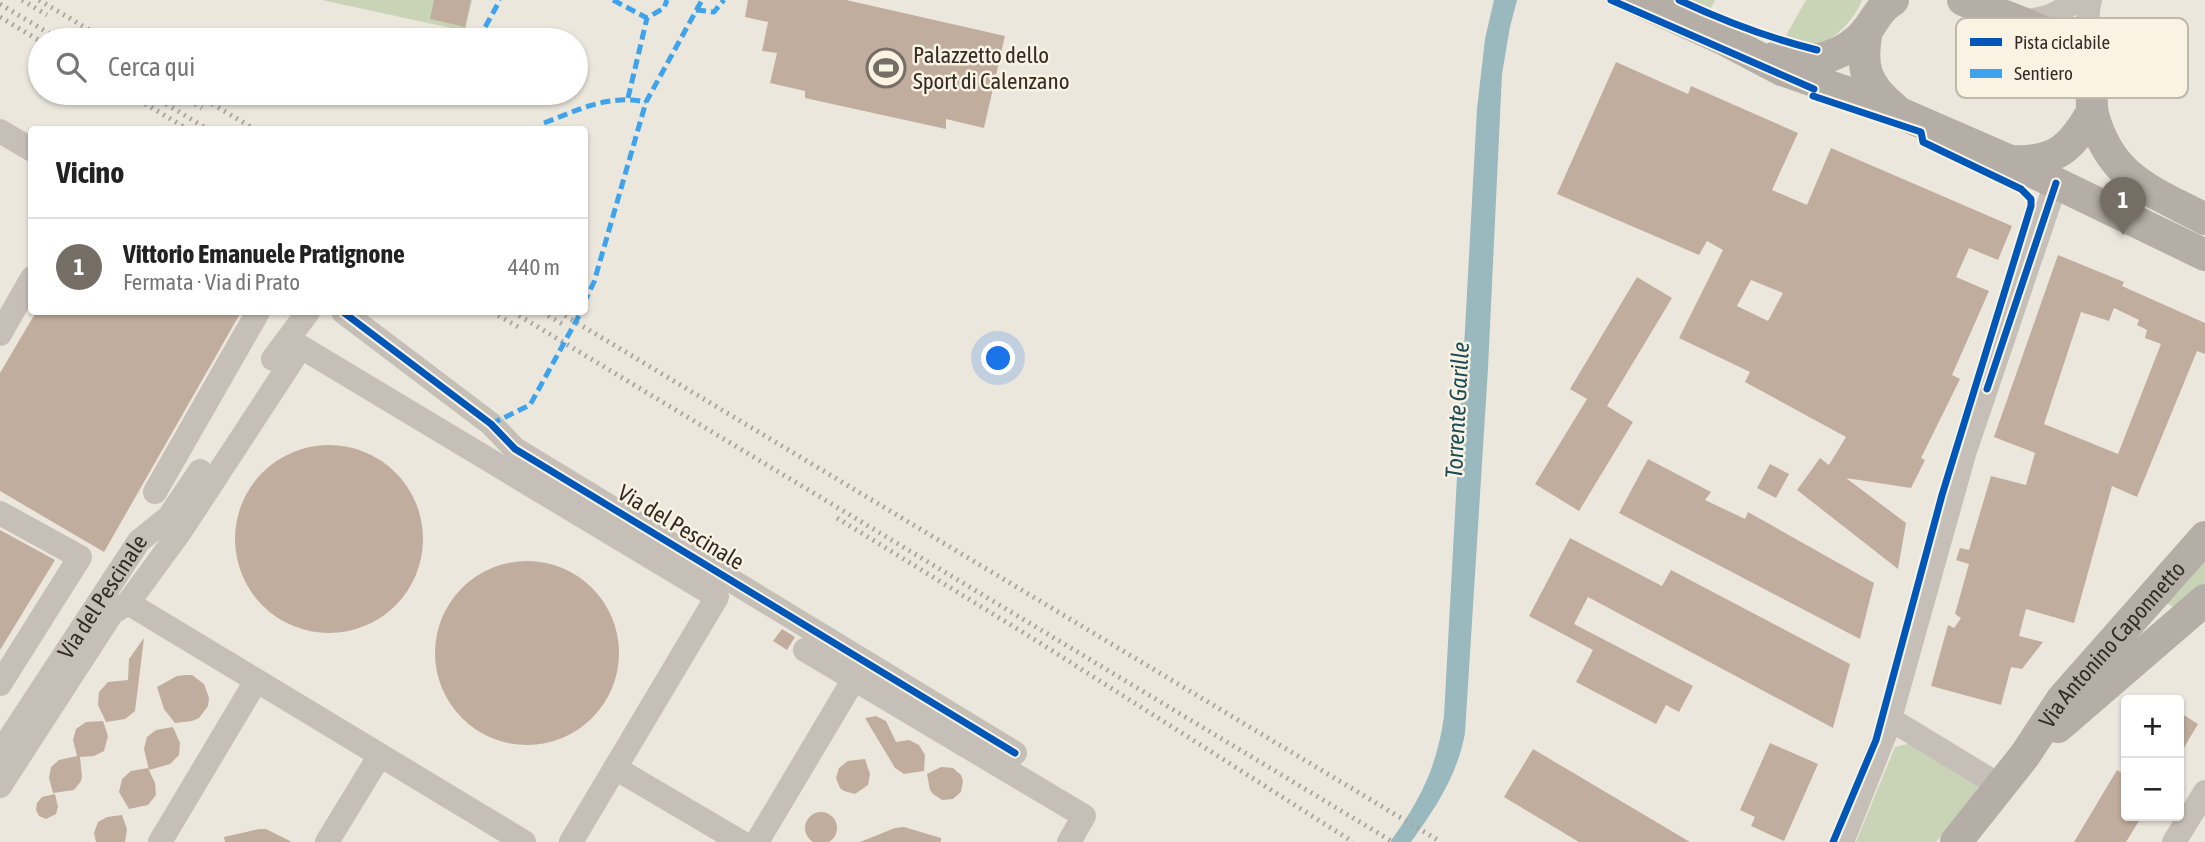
<!DOCTYPE html>
<html lang="it">
<head>
<meta charset="utf-8">
<style>
	:root { --surface:#fff; --page:#f6f6f6; --text:#222; --muted:#767676; --line:#e0e0e0; --accent:#756e65 }
	body { margin:0; font-family:"Asap Condensed",sans-serif; background:var(--page); color:var(--text) }
	.controls { position:absolute; right:21px; bottom:21px; display:grid; overflow:hidden; border-radius:7px; box-shadow:0 2px 5px #0004 }
	.controls button { width:63px; height:63px; display:grid; place-items:center; padding:0; border:0; border-bottom:2px solid var(--line); background:var(--surface); color:var(--text); font:35px sans-serif }
	.you { position:absolute; left:999px; top:359px; width:24px; height:24px; margin:-18px; border:5px solid #fff; border-radius:50%; background:#1a73e8; box-shadow:0 0 0 10px #1a73e833 }
	.badge { display:grid; place-items:center; width:46px; height:46px; border-radius:50%; background:var(--accent); color:#fff; font-size:23px; font-weight:700 }
	.pin { position:absolute; translate:-50% -58px; filter:drop-shadow(0 2px 4px #0008) }
	.pin::after { content:''; position:absolute; top:37px; width:24px; height:21px; background:inherit; clip-path:polygon(0 0,100% 0,50% 100%) }
	.list { margin:0; padding:0; list-style:none }
	h2 { display:flex; justify-content:space-between; align-items:center; height:91px; margin:0; padding:0 28px; font-size:30px }
	h2 small { font-size:23px; font-weight:400; color:var(--muted) }
	.list li { display:grid; grid-template-columns:46px 1fr auto; gap:21px; align-items:center; box-sizing:border-box; height:98px; padding:0 28px; border-top:2px solid var(--line) }
	.list b { display:block; font-size:26px; white-space:nowrap }
	.list p { margin:0; font-size:23px; white-space:nowrap; color:var(--muted) }
	.list em { font-size:23px; font-style:normal; color:var(--muted) }
	.icon { flex:none; width:38px; height:38px; fill:none; stroke:currentColor; stroke-width:2; stroke-linecap:round; stroke-linejoin:round }
	.map { position:relative; flex:none; width:2205px; height:842px; overflow:hidden }
	.search { position:absolute; background:var(--surface); box-shadow:0 2px 5px #0004; left:28px; top:28px; width:560px; height:77px; display:flex; align-items:center; gap:18px; box-sizing:border-box; padding:0 24px; border-radius:38px; color:var(--muted); font-size:26px }
	.panel { position:absolute; background:var(--surface); box-shadow:0 2px 5px #0004; left:28px; top:126px; width:560px; height:189px; border-radius:7px }
	.map>svg:first-child { display:block }
	.green { fill:#c9d3b6 }
	.water { fill:#99b9be }
	.building { fill:#c1ad9e; fill-rule:evenodd }
	.lines { fill:none; stroke-linecap:round; stroke-linejoin:round }
	.minor { stroke:#c5bfb7; stroke-width:24 }
	.major { stroke:#b4aea6; stroke-width:32 }
	.rail { stroke:#aca8a1; stroke-width:5; stroke-dasharray:2 5; stroke-linecap:butt }
	.quiet { stroke:#3ea3eb; stroke-width:5; stroke-dasharray:10 5; stroke-linecap:butt }
	.cycleway-casing { stroke:#faf3e4; stroke-width:11 }
	.cycleway { stroke:#0057b8; stroke-width:7 }
	.labels { text-anchor:middle; dominant-baseline:central; stroke-width:5; stroke-linejoin:round; paint-order:stroke }
	.poi-label { font-size:23px; fill:#352d25; stroke:#faf3e4; text-anchor:start }
	.street-label { font-size:23px; fill:#352d25; stroke:#faf3e4 }
	.water-label { font-size:24px; font-style:italic; fill:#194b58; stroke:#faf3e4 }
	.key { fill:#faf3e4; stroke:#bfb8ab; stroke-width:2 }
	.key-label { font-size:19px; fill:#352d25 }
</style>
</head>
<body>
<div class="map">
<svg width="2205" height="842" viewBox="0 0 2205 842">
	<rect width="100%" height="100%" fill="#ece7dd"/>
	<g class="green">
		<polygon points="322,0 472,0 465,31"/>
		<polygon points="1668,0 1715,0 1706,17"/>
		<path d="M1806 0H1862C1854 21 1838 34 1820 46L1784 39Z"/>
		<polygon points="2205,552 2205,591 2175,608 2167,603"/>
		<polygon points="1911,743 1979,784 1976,793 1936,842 1856,842 1895,747"/>
	</g>
	<path class="water" d="M1494 0H1517L1510 27 1502 74 1488 368 1465 733C1458 774 1435 809 1411 842H1390C1420 801 1437 767 1444 716L1477 109 1485 39Z"/>
	<g class="building">
		<polygon points="434,0 471,0 465,27 430,19"/>
		<polygon points="748,0 846,0 1005,36 984,128 946,119 946,129 805,98 805,91 770,83 777,53 762,51 768,22 745,17"/>
		<path d="M1616 62 1688 94 1691 86 1798 133 1772 190 1807 205 1831 148 2012 226 1998 260 1969 248 1956 277 1989 291 1952 375 1960 379 1921 458 1925 460 1911 488 1846 478 1906 523 1898 569 1797 490 1820 458 1829 465 1846 437 1745 382 1750 372 1679 338 1723 250 1707 241 1699 255 1557 194ZM1751 280 1783 293 1768 321 1737 306Z"/>
		<path d="M2058 255 2124 282 2122 286 2205 323V354L2197 351 2137 497 2112 486 2074 623 2026 609 2019 636 2043 642 2022 669 2011 667 2001 705 1931 686 1948 625 1954 628 1961 618 1955 614 1969 564 1956 560 1960 548 1969 550 1991 476 2026 485 2035 453 1994 437ZM2114 308 2139 320 2137 325 2147 330 2145 338 2161 344 2118 454 2044 424 2081 312 2109 321Z"/>
		<polygon points="1637,277 1672,298 1607,406 1633,422 1579,511 1535,484 1587,399 1570,389"/>
		<polygon points="36,312 241,312 104,552 0,491 0,373"/>
		<circle cx="329" cy="539" r="94"/>
		<polygon points="1648,459 1711,492 1705,500 1745,519 1748,512 1874,583 1860,639 1619,513"/>
		<polygon points="1770,464 1789,474 1776,498 1757,488"/>
		<polygon points="0,530 55,560 0,650"/>
		<polygon points="1570,538 1662,586 1671,570 1850,664 1833,728 1588,597 1574,624 1693,686 1679,712 1666,705 1656,724 1576,682 1593,650 1529,616"/>
		<circle cx="527" cy="653" r="92"/>
		<polygon points="782,629 795,637 787,650 773,641"/>
		<polygon points="144,638 135,711 125,719 106,722 98,705 99,692 108,682 128,680 129,659"/>
		<polygon points="185,675 192,675 204,684 209,698 208,706 199,718 192,721 175,723 164,709 157,687 177,676"/>
		<polygon points="2179,712 2198,724 2179,756"/>
		<polygon points="876,716 886,721 896,742 909,740 919,745 925,755 924,771 904,774 895,768 865,718"/>
		<polygon points="103,721 108,736 104,751 94,756 80,757 82,776 81,781 74,790 53,793 49,778 51,767 59,760 77,756 73,740 76,729 86,722"/>
		<polygon points="173,727 180,743 179,755 170,764 149,770 144,749 147,737 156,730"/>
		<polygon points="1770,743 1818,764 1784,841 1751,826 1755,817 1740,810"/>
		<polygon points="1533,749 1690,842 1579,842 1504,797"/>
		<polygon points="865,759 870,774 868,785 855,794 844,791 840,788 836,778 839,768 848,761"/>
		<polygon points="941,767 953,768 961,775 963,781 961,792 953,799 942,800 933,794 930,790 927,774"/>
		<polygon points="148,768 155,783 156,795 148,805 129,809 119,792 122,779 131,771"/>
		<polygon points="2117,770 2126,776 2126,816 2142,816 2126,842 2074,842"/>
		<polygon points="55,794 58,807 56,814 46,819 39,816 36,810 37,803 42,797"/>
		<circle cx="821" cy="828" r="16"/>
		<polygon points="122,815 127,829 125,842 96,842 94,833 98,822 107,817"/>
		<polygon points="904,827 941,838 941,842 860,842 895,828"/>
		<polygon points="259,829 266,829 292,842 225,842 224,837"/>
	</g>
	<g class="lines">
		<g class="minor">
			<path d="M2020 22C2043 19 2057 17 2074 0"/>
			<polyline points="2087,64 2088,10 2090,0"/>
			<polyline points="0,131 32,150"/>
			<polyline points="343,312 491,424 515,449 1015,753"/>
			<polyline points="0,334 32,278"/>
			<polyline points="273,359 308,312"/>
			<polyline points="155,492 258,312"/>
			<polyline points="0,513 80,557 0,684"/>
			<polyline points="805,650 1084,816 1069,842"/>
			<polyline points="1890,719 2002,787"/>
			<path id="s1" d="M0 753 139 541 169 517 200 471"/>
			<polyline points="615,768 741,842"/>
			<polyline points="0,786 112,613 128,603"/>
			<polyline points="160,842 256,681"/>
			<polyline points="327,842 380,755"/>
			<polyline points="524,842 128,603 180,532 301,347 717,597 571,842"/>
			<polyline points="757,842 854,679"/>
			<polyline points="1842,842 1887,729 1964,454 2056,183"/>
			<polyline points="2174,842 2205,792"/>
		</g>
		<g class="major">
			<polyline points="1637,0 1725,40 1782,70 1872,101 2010,161 2205,255"/>
			<path d="M1963 0C1996 14 2064 33 2085 62 2097 78 2089 97 2093 114 2110 179 2152 191 2205 219"/>
			<path d="M1867 30C1860 66 1865 85 1894 108"/>
			<path d="M1776 57C1808 68 1847 56 1868 29 1876 18 1880 8 1893 0"/>
			<path d="M2010 161C2055 163 2071 149 2092 112"/>
			<polyline points="2058,727 2205,600"/>
			<path id="s2" d="M1956 842 2025 755 2062 699 2205 537"/>
		</g>
		<g class="rail">
			<polyline points="22,0 47,15"/>
			<polyline points="39,0 106,40"/>
			<polyline points="0,4 60,40"/>
			<polyline points="0,17 40,41"/>
			<polyline points="127,93 189,130"/>
			<polyline points="148,93 209,130"/>
			<polyline points="177,93 202,108"/>
			<polyline points="194,93 256,130"/>
			<polyline points="492,312 522,329"/>
			<polyline points="513,312 1393,842"/>
			<polyline points="542,312 566,326"/>
			<polyline points="559,312 1441,842"/>
			<polyline points="837,518 1037,641 1353,842"/>
		</g>
		<g class="quiet">
			<polyline points="613,0 647,18 664,8 667,0"/>
			<polyline points="696,10 714,12 724,0"/>
			<polyline points="478,40 500,0"/>
			<polyline points="628,98 647,18"/>
			<path d="M544 123C578 110 609 94 646 102"/>
			<polyline points="584,303 594,282 646,102 702,0"/>
			<polyline points="491,424 530,405 581,312"/>
		</g>
		<defs>
			<g id="cycleway">
				<polyline points="1611,0 1814,89"/>
				<path d="M1679 0C1724 21 1768 38 1817 50"/>
				<polyline points="1813,96 1921,132 1923,142 2021,189 2031,199 2031,206 1942,495 1876,740 1833,842"/>
				<polyline points="343,312 491,424 515,449 1015,753"/>
				<polyline points="1987,389 2056,183"/>
			</g>
		</defs>
		<use href="#cycleway" class="cycleway-casing"/>
		<use href="#cycleway" class="cycleway"/>
	</g>
	<defs>
		<symbol id="stadium-ring" viewBox="-11 -11 22 22"><circle r="9.5" fill="#faf3e4" stroke="#756e65" stroke-width="1.5"/><path d="M0-5a6.5 5 0 1 0 0 10a6.5 5 0 1 0 0-10ZM-3.5-1.8h7v3.6h-7Z" fill="#756e65"/></symbol>
	</defs>
	<g fill-rule="evenodd">
		<use href="#stadium-ring" x="864" y="46" width="44" height="44"/>
	</g>
	<g class="labels">
		<g class="poi-label">
			<text x="913" y="55">Palazzetto dello<tspan x="913" dy="26">Sport di Calenzano</tspan></text>
		</g>
		<g class="street-label">
			<text transform="translate(681 527) rotate(31)">Via del Pescinale</text>
			<text stroke="none"><textPath href="#s1" startOffset="187">Via del Pescinale</textPath></text>
			<text stroke="none"><textPath href="#s2" startOffset="252">Via Antonino Caponnetto</textPath></text>
		</g>
		<g class="water-label">
			<text transform="translate(1457 410) rotate(-87)">Torrente Garille</text>
		</g>
	</g>
	<rect x="1956" y="18" width="232" height="80" rx="10" class="key"/>
	<rect x="1970" y="38" width="32" height="8" fill="#0057b8"/>
	<rect x="1970" y="69" width="32" height="9" fill="#3ea3eb"/>
	<g class="key-label">
		<text x="2014" y="49">Pista ciclabile</text>
		<text x="2014" y="80">Sentiero</text>
	</g>
</svg>
<div class="controls">
<button>+</button>
<button>−</button>
</div>
<div class="you"></div>
<div class="pin badge" style="left:2123px;top:235px">1</div>
<div class="search"><svg class="icon" aria-label="search" viewBox="0 0 24 24"><circle cx="10" cy="10" r="6"/><path d="M15 15l6 6"/></svg>Cerca qui</div>
<section class="panel">
<h2>Vicino<small></small></h2>
<ul class="list">
<li><span class="badge">1</span><div><b>Vittorio Emanuele Pratignone</b><p>Fermata · Via di Prato</p></div><em>440 m</em></li>
</ul>
</section>
</div>
</body>
</html>
